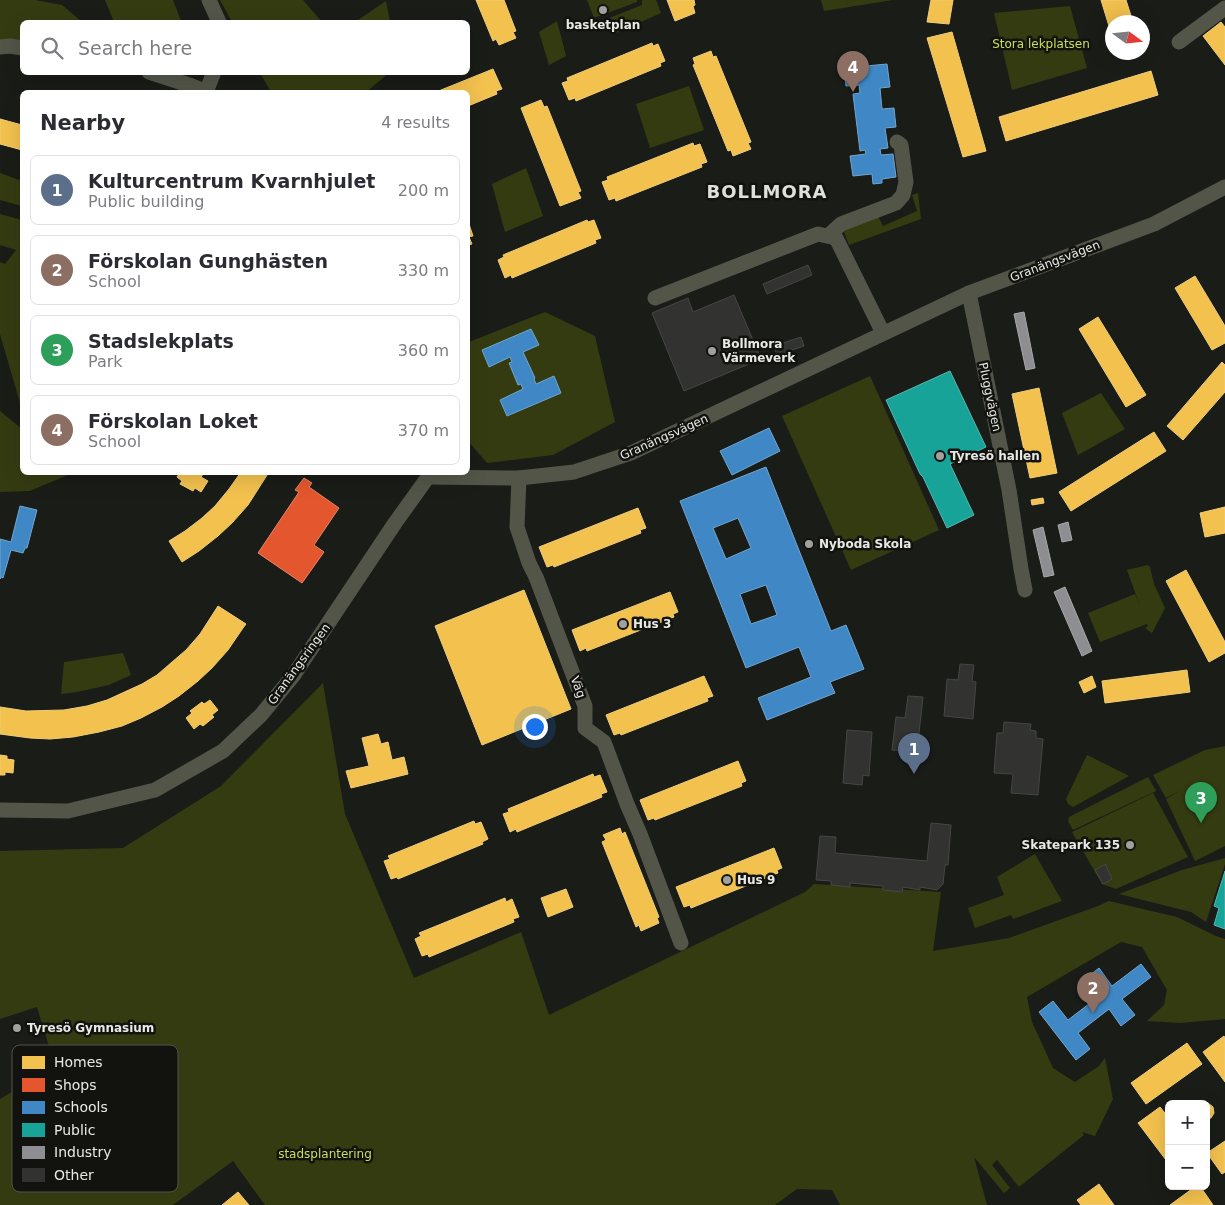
<!DOCTYPE html>
<html lang="en">
<head>
<meta charset="utf-8">
<style>
	:root { --surface:#fff; --page:#f2f2f3; --text:#2b2b33; --muted:#7c7c81; --line:#e1e1e2; --accent:#1a73e8 }
	body { margin:0; font-family:"DejaVu Sans",sans-serif; background:var(--page); color:var(--text) }
	.controls { position:absolute; right:15px; bottom:15px; display:grid; overflow:hidden; border-radius:8px; box-shadow:0 5px 20px #0002 }
	.controls button { width:45px; height:45px; display:grid; place-items:center; padding:0; border:0; border-bottom:1px solid var(--line); background:var(--surface); color:var(--text); font:25px sans-serif }
	.compass { position:absolute; left:1105px; top:15px; width:45px; height:45px; border-radius:50%; background:var(--surface); box-shadow:0 5px 20px #0002; rotate:105deg }
	.you { position:absolute; left:534px; top:726px; width:18px; height:18px; margin:-12px; border:4px solid #fff; border-radius:50%; background:#1a73e8; box-shadow:0 0 0 8px #1a73e833 }
	.badge { display:grid; place-items:center; width:32px; height:32px; border-radius:50%; background:var(--accent); color:#fff; font-size:16px; font-weight:700 }
	.pin { position:absolute; translate:-50% -41px; filter:drop-shadow(0 1px 2px #0008) }
	.pin::after { content:''; position:absolute; top:26px; width:18px; height:15px; background:inherit; clip-path:polygon(0 0,100% 0,50% 100%) }
	.list { margin:0; padding:0; list-style:none }
	h2 { display:flex; justify-content:space-between; align-items:center; height:65px; margin:0; padding:0 20px; font-size:21px }
	h2 small { font-size:16px; font-weight:400; color:var(--muted) }
	.list li { display:grid; grid-template-columns:32px 1fr auto; gap:15px; align-items:center; box-sizing:border-box; height:70px; margin:0 10px 10px; padding:0 10px; border:1px solid var(--line); border-radius:8px }
	.list b { display:block; font-size:19px; white-space:nowrap }
	.list p { margin:0; font-size:16px; white-space:nowrap; color:var(--muted) }
	.list em { font-size:16px; font-style:normal; color:var(--muted) }
	.icon { flex:none; width:28px; height:28px; fill:none; stroke:currentColor; stroke-width:2; stroke-linecap:round; stroke-linejoin:round }
	.map { position:relative; flex:none; width:1225px; height:1205px; overflow:hidden }
	.search { position:absolute; background:var(--surface); box-shadow:0 5px 20px #0002; left:20px; top:20px; width:450px; height:55px; display:flex; align-items:center; gap:12px; box-sizing:border-box; padding:0 18px; border-radius:8px; color:var(--muted); font-size:19px }
	.panel { position:absolute; background:var(--surface); box-shadow:0 5px 20px #0002; left:20px; top:90px; width:450px; height:385px; border-radius:8px }
	.map>svg:first-child { display:block }
	.green { fill:#353b11 }
	.homes { fill:#f2c14e; stroke:#efcd7b }
	.shops { fill:#e4572e; stroke:#e58365 }
	.schools { fill:#3f88c5; stroke:#72a5cf; fill-rule:evenodd }
	.public { fill:#17a398; stroke:#56b8af }
	.industry { fill:#8d8d92; stroke:#a8a9ab }
	.building { fill:#323330; stroke:#464744 }
	.lines { fill:none; stroke-linecap:round; stroke-linejoin:round }
	.street { stroke:#525548; stroke-width:15 }
	.poi-dot { fill:#a0a19d; stroke:#12130e; stroke-width:2 }
	.labels { text-anchor:middle; dominant-baseline:central; stroke-width:5; stroke-linejoin:round; paint-order:stroke }
	.poi-label { font-size:12px; font-weight:bold; fill:#e8e9e5; stroke:#12130e; text-anchor:start }
	.park-label { font-size:12px; fill:#cbdf5a; stroke:#12130e }
	.street-label { font-size:12px; fill:#e8e9e5; stroke:#12130e }
	.district-label { font-size:18px; font-weight:bold; letter-spacing:1px; fill:#dee0d9; stroke:#12130e }
	.key { fill:#12130e; stroke:#52534e; stroke-width:1 }
	.key-label { font-size:14px; fill:#e8e9e5 }
</style>
</head>
<body>
<div class="map">
<svg width="1225" height="1205" viewBox="0 0 1225 1205">
	<rect width="100%" height="100%" fill="#1a1c18"/>
	<g class="green">
		<polygon points="0,0 35,0 62,5 82,22 22,22 22,43 0,41"/>
		<polygon points="105,0 173,0 181,21 177,22 114,22"/>
		<polygon points="220,0 303,0 322,22 232,22"/>
		<polygon points="587,0 637,0 637,2 594,18"/>
		<polygon points="642,0 656,0 661,13 614,34 609,18 642,5"/>
		<polygon points="821,0 893,0 824,11"/>
		<polygon points="386,1 390,22 355,22"/>
		<polygon points="1070,6 1087,68 1012,90 994,13"/>
		<polygon points="557,21 566,56 549,65 539,32"/>
		<polygon points="260,73 389,73 366,92 271,92"/>
		<polygon points="689,86 704,130 650,148 636,104"/>
		<polygon points="526,168 543,216 505,232 492,184"/>
		<polygon points="0,173 22,181 22,206 0,200"/>
		<polygon points="918,193 921,219 849,245 843,229 878,216 883,226 917,211 912,195"/>
		<polygon points="0,214 22,220 22,410 0,334 0,262 5,264 16,250 0,245"/>
		<polygon points="545,312 595,336 615,422 553,455 487,463 468,441 468,338 469,342"/>
		<polygon points="870,376 939,530 851,570 782,416"/>
		<polygon points="1101,393 1125,429 1078,455 1062,413"/>
		<polygon points="0,411 22,429 22,472 70,472 70,474 30,491 0,492"/>
		<polygon points="1148,565 1150,567 1154,584 1165,608 1152,633 1145,628 1148,626 1147,624 1100,642 1088,613 1135,594 1140,606 1127,570"/>
		<polygon points="123,653 131,675 109,685 77,692 61,694 64,662"/>
		<polygon points="323,683 345,814 414,978 521,932 549,1015 805,892 814,884 941,892 933,951 1009,938 1098,906 1109,901 1177,917 1216,936 1225,939 1225,1019 1180,1023 1147,1021 1164,1005 1167,990 1142,947 1121,942 1027,997 1032,1022 1053,1068 1075,1082 1099,1066 1105,1058 1113,1099 1095,1136 1082,1132 1084,1135 1019,1187 997,1160 992,1165 1010,1188 1004,1193 974,1157 987,1205 840,1205 832,1190 797,1189 775,1205 265,1205 233,1161 173,1205 0,1205 0,1099 55,1066 37,1007 0,1019 0,851 123,848 221,786"/>
		<polygon points="1225,746 1225,846 1195,861 1166,799 1181,790 1166,798 1153,775 1205,750"/>
		<polygon points="1087,755 1129,776 1073,807 1068,804 1066,799"/>
		<polygon points="1148,777 1156,791 1073,830 1068,821 1069,817"/>
		<polygon points="1153,793 1188,857 1116,889 1102,884 1072,832"/>
		<polygon points="1035,854 1062,901 1013,919 1011,915 975,928 968,908 1004,895 997,877"/>
		<polygon points="1225,858 1225,864 1206,922 1191,912 1119,894 1182,870"/>
	</g>
	<g class="homes">
		<polygon points="476,0 504,0 516,31 513,32 516,38 499,45 496,39 493,41"/>
		<polygon points="667,0 694,0 695,5 693,6 695,13 675,21"/>
		<polygon points="931,0 953,0 949,24 927,22"/>
		<polygon points="1101,0 1126,0 1133,22 1112,22 1112,36"/>
		<polygon points="1221,22 1225,27 1225,65 1203,36"/>
		<polygon points="952,32 986,151 963,157 927,38"/>
		<polygon points="652,43 653,46 658,44 665,61 660,63 661,66 576,101 575,98 569,100 562,83 568,81 567,78"/>
		<polygon points="711,51 713,57 716,56 751,142 748,143 751,149 733,156 731,150 728,151 693,65 695,64 693,58"/>
		<polygon points="493,69 502,89 496,91 497,94 468,106 468,92 436,92"/>
		<polygon points="1151,71 1158,95 1006,141 999,117"/>
		<polygon points="541,100 544,107 547,106 581,191 578,192 581,198 560,206 521,108"/>
		<polygon points="0,119 22,125 22,150 0,144"/>
		<polygon points="693,143 694,146 700,144 707,162 701,164 702,167 616,201 615,198 609,200 602,182 608,180 607,177"/>
		<polygon points="587,220 588,222 594,220 601,238 595,240 596,243 512,278 511,275 505,278 498,260 504,257 503,255"/>
		<polygon points="468,221 473,236 469,237 472,244 468,245"/>
		<polygon points="1195,276 1225,326 1225,343 1212,350 1175,288"/>
		<polygon points="1098,317 1146,395 1126,407 1079,329"/>
		<polygon points="1222,362 1225,365 1225,392 1183,440 1167,426"/>
		<polygon points="1039,388 1057,473 1030,478 1012,394"/>
		<polygon points="1154,432 1166,451 1071,511 1059,492"/>
		<polygon points="180,472 200,472 203,474 201,477 208,481 201,492 195,488 193,491 180,484 182,481 177,477"/>
		<polygon points="241,472 269,472 248,505 232,523 218,536 199,551 182,562 169,541 185,531 202,518 215,506 229,489"/>
		<polygon points="1043,498 1044,503 1032,505 1031,500"/>
		<polygon points="1225,507 1225,533 1205,537 1200,513"/>
		<polygon points="638,508 646,528 640,530 641,533 554,567 553,565 547,567 539,547"/>
		<polygon points="1186,570 1225,642 1225,653 1209,662 1166,581"/>
		<polygon points="524,590 571,709 482,745 435,626"/>
		<polygon points="670,592 678,612 673,614 674,617 587,651 586,648 580,651 572,630"/>
		<polygon points="218,606 246,624 243,628 228,650 212,668 198,681 179,696 162,707 141,718 122,726 99,732 73,737 50,739 30,738 0,734 0,707 26,711 64,710 87,706 107,700 142,684 157,675 186,650 200,634"/>
		<polygon points="1187,670 1190,692 1105,703 1102,681"/>
		<polygon points="704,676 713,696 707,698 708,701 621,735 620,733 614,735 606,715"/>
		<polygon points="1092,676 1096,687 1084,693 1079,682"/>
		<polygon points="210,700 218,710 212,715 214,717 203,726 200,724 194,729 186,718 192,713 190,711 202,702 204,704"/>
		<polygon points="378,734 381,744 388,742 392,760 404,757 408,774 351,788 346,771 369,766 362,738"/>
		<polygon points="0,755 7,756 7,759 14,760 13,773 5,772 5,775 0,775"/>
		<polygon points="738,761 746,781 741,783 742,786 655,820 654,818 648,820 640,800"/>
		<polygon points="593,774 594,777 600,775 607,792 601,794 602,797 517,832 516,829 510,832 503,814 509,812 508,809"/>
		<polygon points="474,821 475,824 481,822 488,839 482,842 483,844 398,879 397,877 391,879 384,861 390,859 388,856"/>
		<polygon points="620,828 622,834 625,832 659,917 657,918 659,923 641,931 639,925 636,927 602,842 606,840 603,835"/>
		<polygon points="774,848 782,868 777,870 778,873 691,908 690,905 684,907 676,887"/>
		<polygon points="566,889 573,907 548,917 541,898"/>
		<polygon points="505,898 506,902 512,899 519,917 513,919 514,922 429,957 428,954 422,956 415,939 421,936 419,933"/>
		<polygon points="1224,1036 1225,1038 1225,1082 1203,1052"/>
		<polygon points="1187,1043 1202,1064 1146,1104 1131,1083"/>
		<polygon points="1208,1103 1213,1107 1214,1113 1211,1118 1206,1119 1206,1104 1204,1104"/>
		<polygon points="1160,1107 1169,1118 1169,1164 1138,1123"/>
		<polygon points="1225,1141 1225,1172 1222,1174 1207,1153"/>
		<polygon points="1099,1184 1114,1205 1081,1205 1077,1200"/>
		<polygon points="1196,1186 1200,1186 1213,1205 1170,1205"/>
		<polygon points="238,1192 249,1205 222,1205"/>
	</g>
	<polygon class="shops" points="304,478 312,483 309,487 339,508 314,545 324,552 302,583 258,553 299,492 295,490"/>
	<g class="schools">
		<polygon points="866,62 866,66 887,64 890,87 880,88 882,109 894,108 896,127 885,128 888,148 880,149 881,155 893,154 896,177 882,179 882,183 873,184 872,174 853,176 850,156 866,154 865,150 860,151 853,94 860,93 859,85 846,86 844,64"/>
		<polygon points="531,329 539,345 523,352 535,378 534,379 536,384 554,376 561,393 507,416 500,400 523,389 521,384 518,385 509,363 512,362 510,357 489,367 482,350"/>
		<polygon points="769,428 780,451 732,475 720,451"/>
		<path d="M766 467 831 631 846 625 864 669 830 682 835 693 767 720 758 698 811 677 799 647 746 668 680 501ZM738 518 751 548 726 559 713 528ZM766 585 777 615 751 624 740 594Z"/>
		<polygon points="20,506 37,510 27,548 25,548 23,553 11,550 3,578 1,577 0,579 0,539 11,542"/>
		<polygon points="1141,964 1151,977 1122,999 1135,1015 1121,1026 1109,1009 1078,1033 1090,1049 1076,1060 1039,1012 1053,1001 1068,1020 1098,997 1085,979 1099,968 1112,986"/>
	</g>
	<g class="public">
		<polygon points="950,371 986,447 950,464 974,515 947,528 923,477 920,474 886,400"/>
		<polygon points="1225,871 1225,929 1214,925 1219,908 1214,906"/>
	</g>
	<g class="industry">
		<polygon points="1024,312 1035,368 1026,370 1014,314"/>
		<polygon points="1068,522 1072,540 1062,542 1058,525"/>
		<polygon points="1043,527 1054,575 1044,577 1033,530"/>
		<polygon points="1065,587 1092,651 1082,656 1054,592"/>
	</g>
	<g class="building">
		<polygon points="808,265 812,275 767,294 763,284"/>
		<polygon points="734,295 761,359 684,391 652,313 688,298 693,312"/>
		<polygon points="801,337 804,346 777,355 774,346"/>
		<polygon points="960,664 974,665 972,681 976,682 973,719 944,716 947,679 958,680"/>
		<polygon points="908,696 923,697 918,742 914,741 913,752 892,750 896,717 905,718"/>
		<polygon points="1004,722 1031,724 1030,730 1036,731 1036,738 1043,739 1038,795 1011,793 1013,774 994,773 997,733 1003,733"/>
		<polygon points="847,730 872,732 869,776 863,775 862,785 843,783"/>
		<polygon points="931,823 951,825 948,865 945,865 943,884 937,890 920,887 920,890 903,887 902,892 883,890 883,886 850,883 850,887 831,885 831,881 816,880 820,836 836,837 835,853 927,861"/>
		<polygon points="1105,864 1112,879 1103,884 1095,870"/>
	</g>
	<g class="lines">
		<g class="street">
			<polyline points="209,0 219,22"/>
			<polyline points="1179,42 1225,8"/>
			<polyline points="0,47 10,46 22,48"/>
			<polyline points="149,72 192,86 207,92"/>
			<polyline points="206,92 214,72"/>
			<polyline points="828,236 841,224 896,203 903,195 906,182 901,145 897,142"/>
			<polyline points="969,293 1009,490 1021,569 1025,590"/>
			<polyline points="655,298 818,234 836,238 883,333"/>
			<polyline points="428,477 519,478 574,472 631,453 969,293 1154,224 1225,187"/>
			<polyline points="519,478 517,527 529,563 536,577 585,706 585,728 604,742 627,804 640,834 681,943"/>
			<polyline points="0,810 68,811 155,790 223,751 261,715 293,676 395,523 428,477"/>
		</g>
	</g>
	<g class="poi-dot">
		<circle cx="603" cy="10" r="5"/>
		<circle cx="712" cy="351" r="5"/>
		<circle cx="940" cy="456" r="5"/>
		<circle cx="809" cy="544" r="5"/>
		<circle cx="623" cy="624" r="5"/>
		<circle cx="1130" cy="845" r="5"/>
		<circle cx="727" cy="880" r="5"/>
		<circle cx="17" cy="1028" r="5"/>
	</g>
	<g class="labels">
		<g class="poi-label">
			<text x="603" y="25" text-anchor="middle">basketplan</text>
			<text x="722" y="344">Bollmora<tspan x="722" dy="14">Värmeverk</tspan></text>
			<text x="950" y="456">Tyresö hallen</text>
			<text x="819" y="544">Nyboda Skola</text>
			<text x="633" y="624">Hus 3</text>
			<text x="1120" y="845" text-anchor="end">Skatepark 135</text>
			<text x="737" y="880">Hus 9</text>
			<text x="27" y="1028">Tyresö Gymnasium</text>
		</g>
		<g class="park-label">
			<text x="1041" y="44">Stora lekplatsen</text>
			<text x="325" y="1154">stadsplantering</text>
		</g>
		<g class="street-label">
			<text transform="translate(1055 261) rotate(-21)">Granängsvägen</text>
			<text transform="translate(990 397) rotate(78)">Pluggvägen</text>
			<text transform="translate(664 437) rotate(-24)">Granängsvägen</text>
			<text transform="translate(299 664) rotate(-54)">Granängsringen</text>
			<text transform="translate(578 687) rotate(70)">Väg</text>
		</g>
		<g class="district-label">
			<text x="767" y="191">BOLLMORA</text>
		</g>
	</g>
	<rect x="12" y="1045" width="166" height="147" rx="8" class="key"/>
	<rect x="22" y="1056" width="23" height="13" fill="#f2c14e"/>
	<rect x="22" y="1078" width="23" height="14" fill="#e4572e"/>
	<rect x="22" y="1101" width="23" height="13" fill="#3f88c5"/>
	<rect x="22" y="1123" width="23" height="14" fill="#17a398"/>
	<rect x="22" y="1146" width="23" height="13" fill="#8d8d92"/>
	<rect x="22" y="1168" width="23" height="14" fill="#323330"/>
	<g class="key-label">
		<text x="54" y="1067">Homes</text>
		<text x="54" y="1090">Shops</text>
		<text x="54" y="1112">Schools</text>
		<text x="54" y="1135">Public</text>
		<text x="54" y="1157">Industry</text>
		<text x="54" y="1180">Other</text>
	</g>
</svg>
<div class="controls">
<button>+</button>
<button>−</button>
</div>
<svg class="compass" viewBox="-18 -18 36 36"><path d="M0-13l5 13h-10z" fill="#e53935"/><path d="M0 13l5-13h-10z" fill="#7c7c81"/></svg>
<div class="you"></div>
<div class="pin badge" style="left:914px;top:774px;background:#5c6f8a">1</div>
<div class="pin badge" style="left:1093px;top:1013px;background:#8d6e63">2</div>
<div class="pin badge" style="left:1201px;top:823px;background:#2e9e5b">3</div>
<div class="pin badge" style="left:853px;top:92px;background:#8d6e63">4</div>
<div class="search"><svg class="icon" aria-label="search" viewBox="0 0 24 24"><circle cx="10" cy="10" r="6"/><path d="M15 15l6 6"/></svg>Search here</div>
<section class="panel">
<h2>Nearby<small>4 results</small></h2>
<ul class="list">
<li><span class="badge" style="background:#5c6f8a">1</span><div><b>Kulturcentrum Kvarnhjulet</b><p>Public building</p></div><em>200 m</em></li>
<li><span class="badge" style="background:#8d6e63">2</span><div><b>Förskolan Gunghästen</b><p>School</p></div><em>330 m</em></li>
<li><span class="badge" style="background:#2e9e5b">3</span><div><b>Stadslekplats</b><p>Park</p></div><em>360 m</em></li>
<li><span class="badge" style="background:#8d6e63">4</span><div><b>Förskolan Loket</b><p>School</p></div><em>370 m</em></li>
</ul>
</section>
</div>
</body>
</html>
